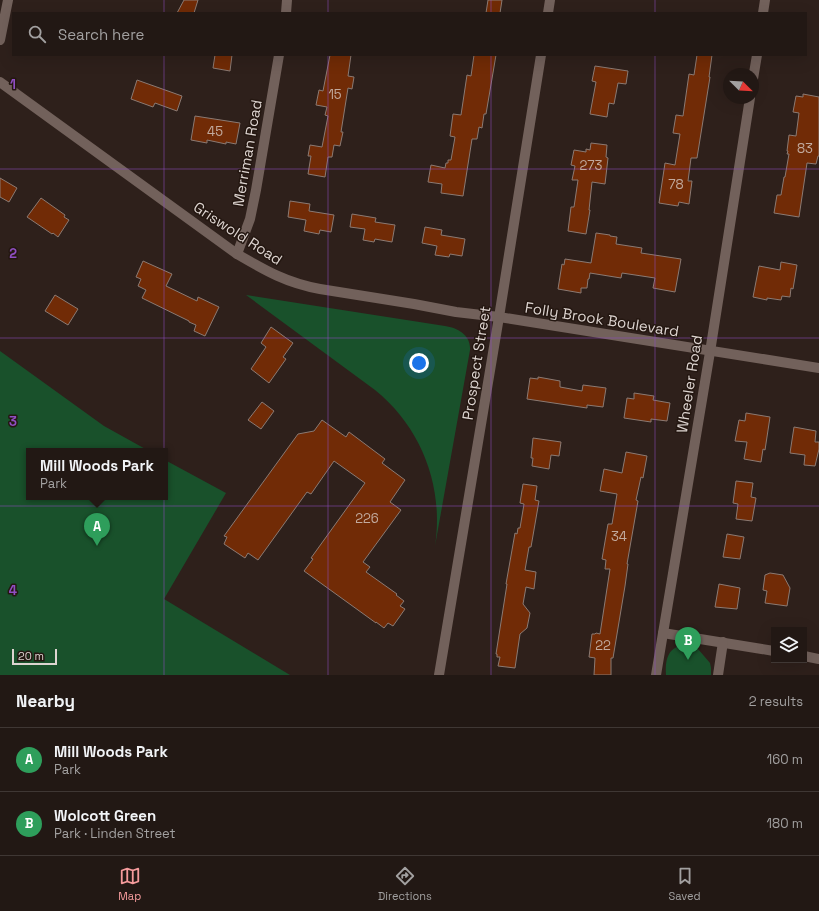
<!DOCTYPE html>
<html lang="en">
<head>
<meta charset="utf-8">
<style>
	:root { --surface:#221814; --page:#2e2522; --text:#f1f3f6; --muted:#a2a0a0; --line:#3f3734; --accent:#f59b9c }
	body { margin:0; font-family:"Space Grotesk",sans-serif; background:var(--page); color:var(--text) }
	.controls { position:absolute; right:12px; bottom:12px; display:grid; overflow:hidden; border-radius:0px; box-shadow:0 4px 16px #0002 }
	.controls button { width:36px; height:36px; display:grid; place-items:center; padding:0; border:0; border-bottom:1px solid var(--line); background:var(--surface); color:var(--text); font:20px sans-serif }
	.compass { position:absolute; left:723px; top:68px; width:36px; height:36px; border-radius:50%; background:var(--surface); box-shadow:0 4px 16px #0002; rotate:114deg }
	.scale { position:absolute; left:12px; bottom:10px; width:45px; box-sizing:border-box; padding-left:4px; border:2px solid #ddd4d0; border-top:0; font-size:11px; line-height:14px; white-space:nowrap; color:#ddd4d0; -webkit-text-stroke:3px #241711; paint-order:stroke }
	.you { position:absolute; left:419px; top:363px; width:14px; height:14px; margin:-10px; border:3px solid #fff; border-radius:50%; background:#1a73e8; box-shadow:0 0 0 6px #1a73e833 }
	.badge { display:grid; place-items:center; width:26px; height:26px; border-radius:50%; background:var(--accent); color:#fff; font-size:13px; font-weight:700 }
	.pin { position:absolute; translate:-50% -33px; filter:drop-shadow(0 1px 2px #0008) }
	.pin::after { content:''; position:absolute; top:21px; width:14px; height:12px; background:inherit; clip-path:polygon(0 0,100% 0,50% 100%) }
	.popup { position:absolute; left:26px; top:448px; width:142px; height:52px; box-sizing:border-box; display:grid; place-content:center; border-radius:0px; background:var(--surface); filter:drop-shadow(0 1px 3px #0005); font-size:13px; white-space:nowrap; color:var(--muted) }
	.popup b { font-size:15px; color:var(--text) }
	.popup::after { content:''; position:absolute; left:50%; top:100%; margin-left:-8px; border:8px solid transparent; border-top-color:var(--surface) }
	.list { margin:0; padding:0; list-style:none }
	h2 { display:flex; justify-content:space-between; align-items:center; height:52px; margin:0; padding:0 16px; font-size:17px }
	h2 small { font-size:13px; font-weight:400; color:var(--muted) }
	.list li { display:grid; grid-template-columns:26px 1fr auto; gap:12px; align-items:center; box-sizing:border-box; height:64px; padding:0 16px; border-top:1px solid var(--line) }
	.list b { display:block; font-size:15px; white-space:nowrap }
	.list p { margin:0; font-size:13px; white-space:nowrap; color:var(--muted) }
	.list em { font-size:13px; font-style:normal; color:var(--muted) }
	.icon { flex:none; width:22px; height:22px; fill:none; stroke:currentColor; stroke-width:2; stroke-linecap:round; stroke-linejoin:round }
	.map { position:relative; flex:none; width:819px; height:675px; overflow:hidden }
	.search { position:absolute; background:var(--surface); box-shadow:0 4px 16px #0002; left:12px; right:12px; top:12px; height:44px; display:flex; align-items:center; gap:10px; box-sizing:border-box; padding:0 14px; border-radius:0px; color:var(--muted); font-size:15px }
	.sheet { height:180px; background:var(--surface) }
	nav { display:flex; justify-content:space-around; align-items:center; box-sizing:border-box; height:56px; border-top:1px solid var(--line); background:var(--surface); font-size:11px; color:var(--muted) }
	nav a { display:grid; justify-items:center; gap:2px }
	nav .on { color:var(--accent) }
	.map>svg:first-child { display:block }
	.green { fill:#19512b }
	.building { fill:#712b06; stroke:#8b7a73 }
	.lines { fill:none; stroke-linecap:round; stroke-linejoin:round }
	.minor { stroke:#72615b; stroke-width:10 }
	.tertiary { stroke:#72615b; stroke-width:10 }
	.secondary { stroke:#72615b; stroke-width:10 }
	.grid { fill:none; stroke:#8f4ec2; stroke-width:1; stroke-opacity:0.55 }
	.labels { text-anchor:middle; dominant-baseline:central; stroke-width:3; stroke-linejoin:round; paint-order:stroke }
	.number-label { font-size:13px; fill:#c2aa9e }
	.street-label { font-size:15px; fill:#ddd4d0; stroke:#241711 }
	.grid-label { font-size:13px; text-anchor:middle; font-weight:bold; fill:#8f4ec2; stroke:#241711; stroke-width:3; stroke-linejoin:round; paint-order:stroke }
</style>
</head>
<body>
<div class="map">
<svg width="819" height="675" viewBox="0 0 819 675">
	<rect width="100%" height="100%" fill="#2e201b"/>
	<g class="green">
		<path d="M246 295 445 326C458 328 471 335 470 350L435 546C444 487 422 428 375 390Z"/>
		<polygon points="0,351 104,426 149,451 29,451 29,497 165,497 165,460 226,493 164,599 290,675 0,675"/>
		<path d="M683 645 691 646 698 649 710 663 711 668V675H666C665 661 667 648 683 645Z"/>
	</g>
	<g class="building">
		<polygon points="184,0 198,0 194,13 177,13"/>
		<polygon points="488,0 502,0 500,13 486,13"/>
		<polygon points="215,55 232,55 230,71 213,68"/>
		<polygon points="330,55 351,55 348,76 354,77 352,89 348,88 341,132 343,132 340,146 334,145 332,157 328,157 325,177 308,174 311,156 308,156 310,145 322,147 328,116 325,115 327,107 316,105 319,90 323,91"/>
		<polygon points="474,55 496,55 486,114 484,114 482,128 479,127 477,139 472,139 463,196 441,193 442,184 428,182 431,165 445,168 446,163 448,163 448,160 451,160 455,137 450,136 453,114 461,115 467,75 471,76"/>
		<polygon points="697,55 712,55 709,77 710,77 697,158 691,158 688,181 692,181 689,204 679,202 678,206 659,203 665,163 675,165 680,134 673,133 676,115 683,116 689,74 694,75"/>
		<polygon points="595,66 628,71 626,84 618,83 614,104 609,103 607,117 590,114 596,82 592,81"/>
		<polygon points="137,80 182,96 177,111 155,103 153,107 131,99"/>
		<polygon points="803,94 819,97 819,156 818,156 816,164 807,163 799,217 774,213 777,195 781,195 784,177 785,177 789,154 787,154 788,151 787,151 789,135 796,136 799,113 793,112 796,96 803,97"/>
		<polygon points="195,116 240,123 236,144 226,142 226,144 207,140 207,143 191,140"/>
		<polygon points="591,143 607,145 606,157 608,158 605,184 592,182 589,210 590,210 586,234 568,231 571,207 574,207 578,180 572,180 575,166 571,165 574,150 586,152 586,149 590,150"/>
		<polygon points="0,178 17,188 9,202 0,197"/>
		<polygon points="41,198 65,215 64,217 69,220 58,237 53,233 52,234 27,217"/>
		<polygon points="290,201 310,204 309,211 334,215 331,232 320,230 319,234 304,231 306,220 288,217"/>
		<polygon points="352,214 376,218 375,222 395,225 392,242 375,239 374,242 363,240 365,229 350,227"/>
		<polygon points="425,227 442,230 441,235 465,239 462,256 450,254 449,257 435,255 437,246 422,243"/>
		<polygon points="596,233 610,235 610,236 617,237 616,244 642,248 641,253 681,259 675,292 653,288 655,278 622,273 621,278 590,273 589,279 588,279 587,288 581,288 581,293 558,289 562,264 564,265 565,259 591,263"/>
		<polygon points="143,261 172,274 166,286 197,301 198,297 219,307 205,336 194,331 196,325 189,322 189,321 142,298 146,290 138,286 141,279 136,277"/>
		<polygon points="781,262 797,265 793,289 791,288 790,297 782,296 781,300 767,298 767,300 753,297 759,266 780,270"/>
		<polygon points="55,295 78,309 68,325 45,311"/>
		<polygon points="271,327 293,343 283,357 286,359 269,383 251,369 266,347 261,343"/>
		<polygon points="538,377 560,381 560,387 582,391 583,385 606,388 603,407 587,405 587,408 527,399 530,378 538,379"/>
		<polygon points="634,393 654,396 653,400 670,403 667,421 651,419 651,422 624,418 627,398 634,399"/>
		<polygon points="262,402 274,411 261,429 248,420"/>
		<polygon points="746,413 770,417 765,450 763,449 761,462 744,459 747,442 735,441 739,420 745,421"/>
		<polygon points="322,420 346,437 349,432 385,459 382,463 405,480 390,502 401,510 363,562 370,567 366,572 397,594 396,595 404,601 400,606 405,609 393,626 388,623 384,628 376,622 376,623 304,571 313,559 311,558 365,483 334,461 311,494 307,492 258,560 248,553 245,558 224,544 227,537 224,536 298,434 314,431"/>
		<polygon points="794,427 816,431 815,442 819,442 819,449 815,466 804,465 805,455 790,453"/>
		<polygon points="533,438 561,442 559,456 551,455 549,469 532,466 533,458 531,458"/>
		<polygon points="626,452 647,456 643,478 641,477 636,500 638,501 627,564 628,564 625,586 613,658 611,658 611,675 594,675 595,658 589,657 592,634 595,634 596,633 600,634 610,569 605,569 606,560 602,559 608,524 612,524 617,494 600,491 604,469 622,473"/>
		<polygon points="736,481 753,483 751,497 756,498 752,521 736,519 738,504 733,503"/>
		<polygon points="523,484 537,486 535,500 539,501 531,547 529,547 525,570 536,572 534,589 526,587 523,604 530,613 527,628 520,634 515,668 498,666 500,657 497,657 497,654 496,654 507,584 506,584 515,533 517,534 518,528 520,528 524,504 520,503"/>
		<polygon points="727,534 744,537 740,559 723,557"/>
		<polygon points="770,573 783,575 790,588 787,606 765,603 767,591 763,590 765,575"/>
		<polygon points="719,584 740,588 737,609 715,607"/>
	</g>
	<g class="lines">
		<g class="minor">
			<polyline points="286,13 287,0"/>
			<polyline points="763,13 765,0"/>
			<polyline points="0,40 8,0"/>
			<polyline points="753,79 757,55"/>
			<polyline points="237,254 250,219 256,190 279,55"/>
			<polyline points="499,317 819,368"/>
			<polyline points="663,633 774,651"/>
			<polyline points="804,656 819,659"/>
			<polyline points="656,675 710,352 750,98"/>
			<polyline points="718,675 723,642"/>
		</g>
		<path class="tertiary" d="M0 82 237 254C266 271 287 283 320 289L414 304 456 312 499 317"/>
		<g class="secondary">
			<polyline points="548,13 550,0"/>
			<polyline points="439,675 499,317 541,55"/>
		</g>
	</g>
	<path class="grid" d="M164 0V13M328 0V13M491 0V13M655 0V13M164 55V675M328 55V675M491 55V675M655 55V675M0 169H819M0 338H819M0 506H819"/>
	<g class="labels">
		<g class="number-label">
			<text x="335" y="94">15</text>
			<text x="215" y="131">45</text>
			<text x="805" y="148">83</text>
			<text x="591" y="165">273</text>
			<text x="676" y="184">78</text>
			<text x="367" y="518">226</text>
			<text x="619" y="536">34</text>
			<text x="603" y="645">22</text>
		</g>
		<g class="street-label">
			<text transform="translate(247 153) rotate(-80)">Merriman Road</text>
			<text transform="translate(238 233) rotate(33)">Griswold Road</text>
			<text transform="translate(602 319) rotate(9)">Folly Brook Boulevard</text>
			<text transform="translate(476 363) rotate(-81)">Prospect Street</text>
			<text transform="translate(689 384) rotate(-81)">Wheeler Road</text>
		</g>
	</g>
	<g class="grid-label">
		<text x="13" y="89">1</text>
		<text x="13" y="258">2</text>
		<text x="13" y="426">3</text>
		<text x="13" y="595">4</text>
	</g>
</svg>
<div class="controls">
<button><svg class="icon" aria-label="layers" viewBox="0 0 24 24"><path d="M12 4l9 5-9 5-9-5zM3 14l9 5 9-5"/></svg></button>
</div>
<svg class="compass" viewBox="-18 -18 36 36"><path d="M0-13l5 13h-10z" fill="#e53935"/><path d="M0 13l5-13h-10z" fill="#a2a0a0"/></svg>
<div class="scale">20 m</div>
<div class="you"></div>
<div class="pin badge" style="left:97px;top:546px;background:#2e9e5b">A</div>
<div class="popup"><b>Mill Woods Park</b>Park</div>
<div class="pin badge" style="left:688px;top:660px;background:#2e9e5b">B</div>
<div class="search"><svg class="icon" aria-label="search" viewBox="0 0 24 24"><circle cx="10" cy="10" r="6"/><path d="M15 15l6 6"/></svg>Search here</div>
</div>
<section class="sheet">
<h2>Nearby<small>2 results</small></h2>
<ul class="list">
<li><span class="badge" style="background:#2e9e5b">A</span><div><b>Mill Woods Park</b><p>Park</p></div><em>160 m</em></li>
<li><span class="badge" style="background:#2e9e5b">B</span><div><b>Wolcott Green</b><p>Park · Linden Street</p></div><em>180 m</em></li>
</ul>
</section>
<nav>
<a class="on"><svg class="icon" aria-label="map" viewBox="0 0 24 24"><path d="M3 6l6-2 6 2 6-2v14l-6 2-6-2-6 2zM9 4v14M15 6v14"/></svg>Map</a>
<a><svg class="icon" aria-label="directions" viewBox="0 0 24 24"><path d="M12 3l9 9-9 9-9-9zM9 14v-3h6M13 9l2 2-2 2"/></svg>Directions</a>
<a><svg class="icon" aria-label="saved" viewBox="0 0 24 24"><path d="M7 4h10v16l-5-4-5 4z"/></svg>Saved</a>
</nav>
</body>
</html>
